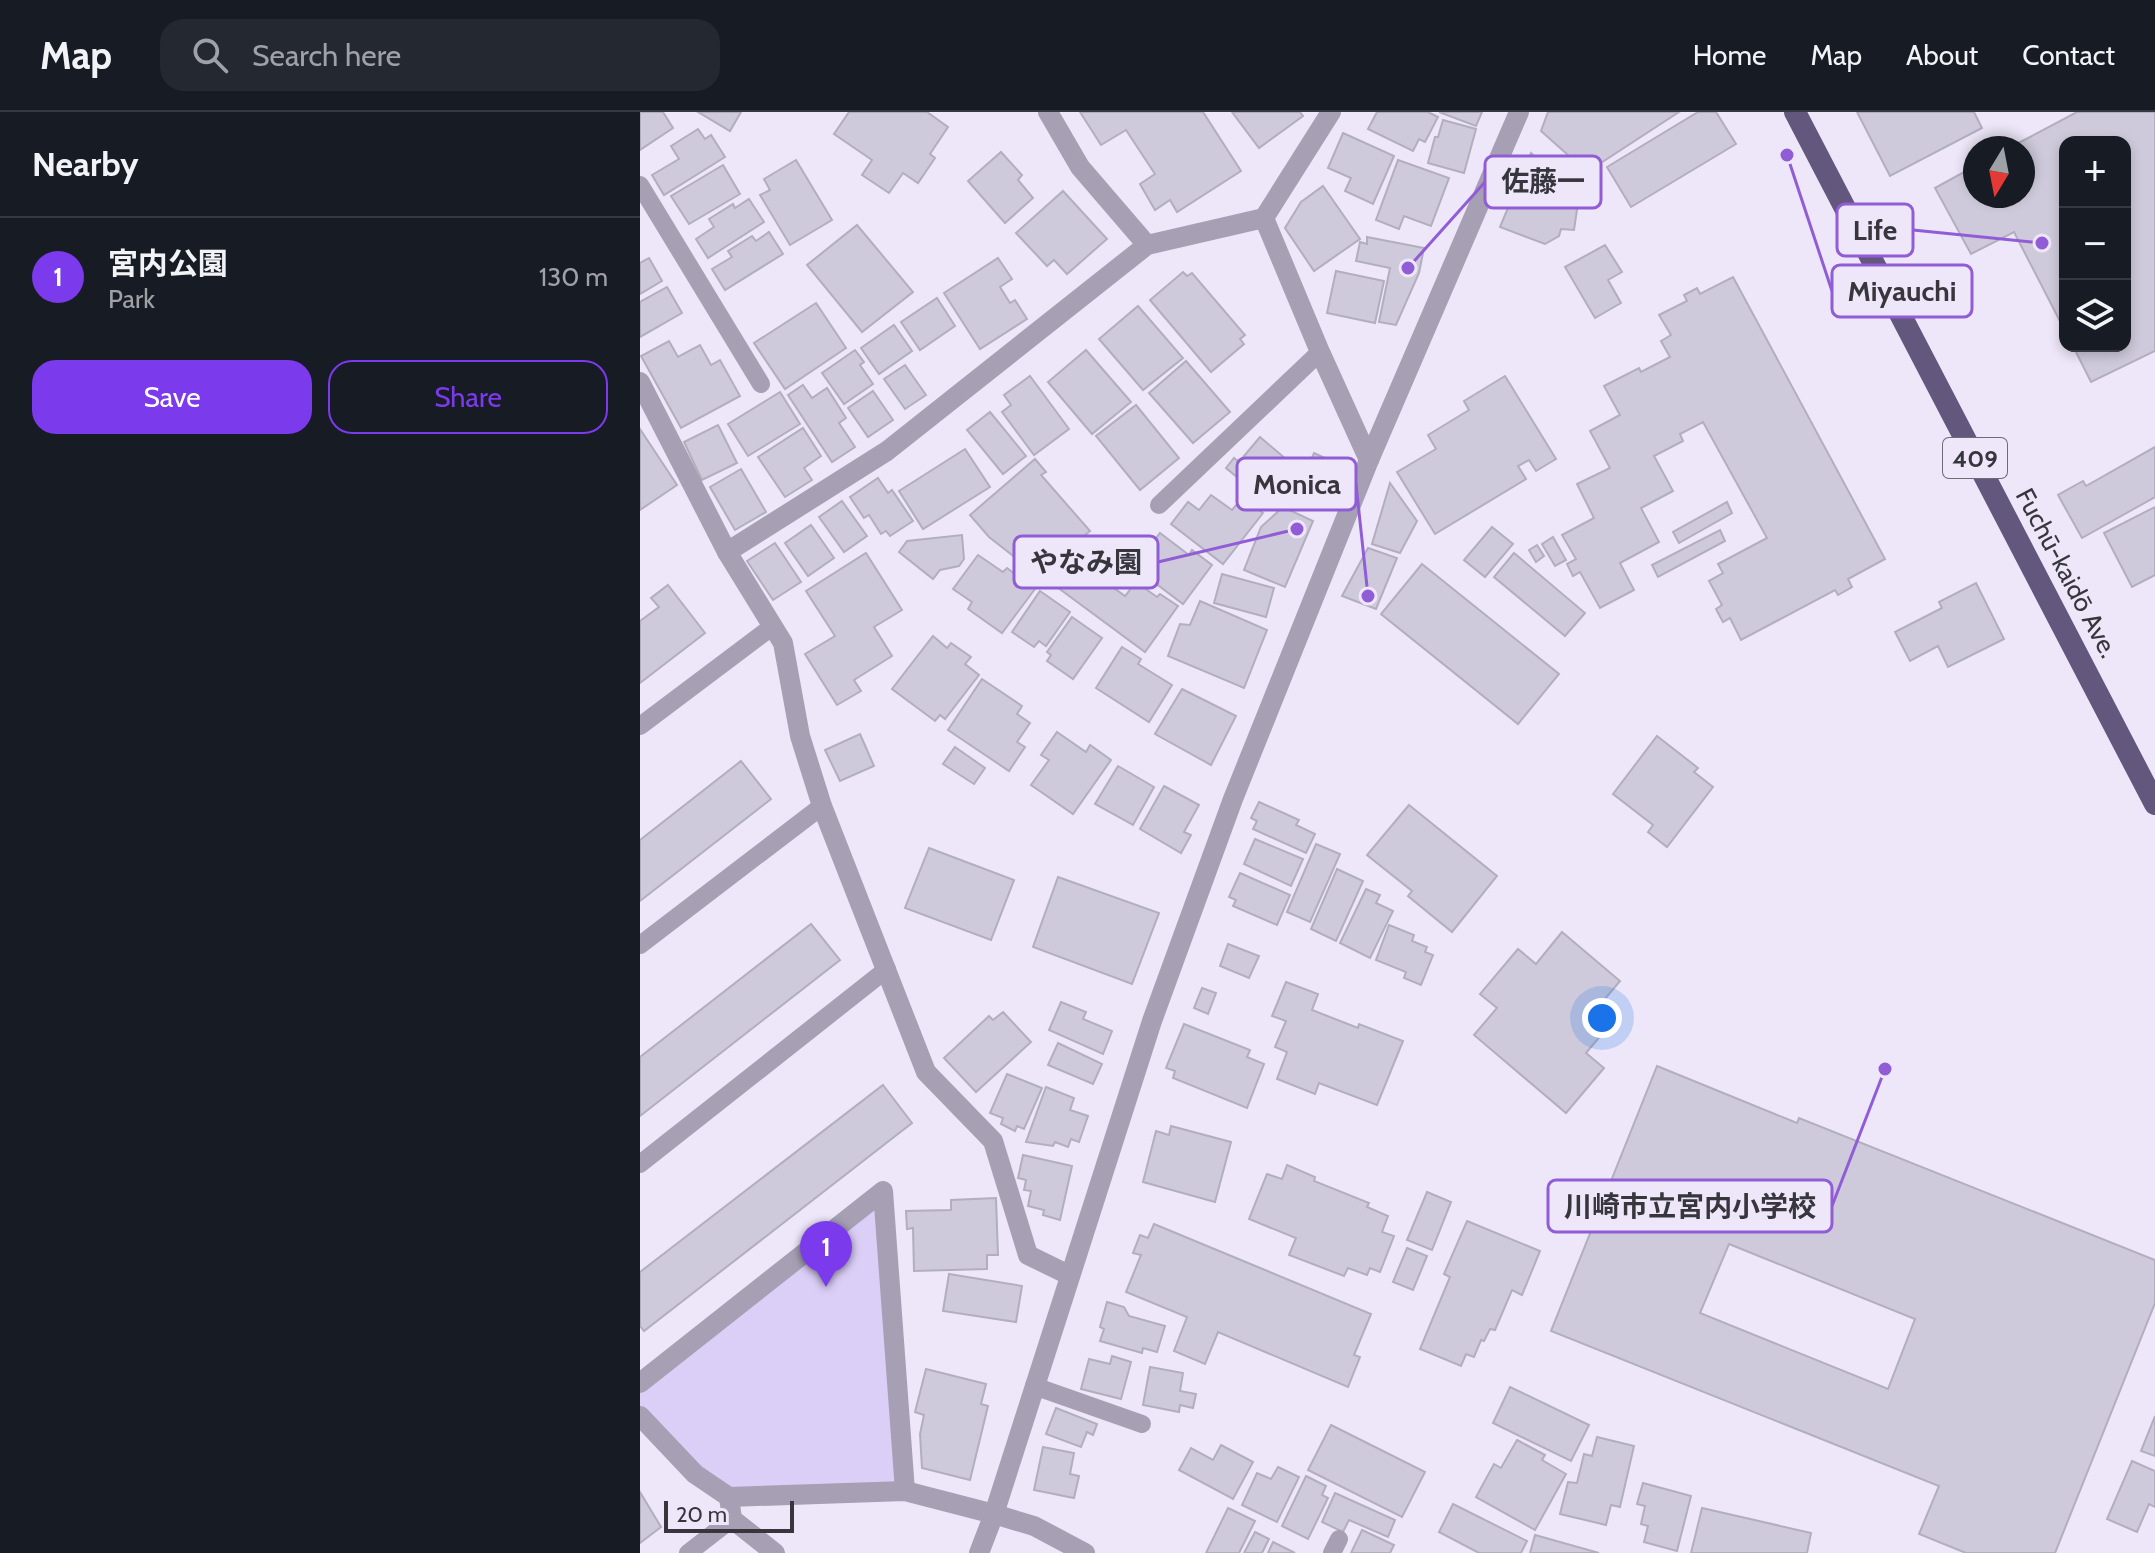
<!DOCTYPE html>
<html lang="en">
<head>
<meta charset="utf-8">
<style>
	:root { --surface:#171b24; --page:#242831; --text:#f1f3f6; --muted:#9ea1a6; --line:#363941; --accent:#7c3aed }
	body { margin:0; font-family:Cabin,"Noto Sans JP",sans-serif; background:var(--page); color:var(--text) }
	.controls { position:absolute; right:24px; top:24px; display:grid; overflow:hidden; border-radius:16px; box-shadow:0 4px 12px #0003 }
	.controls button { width:72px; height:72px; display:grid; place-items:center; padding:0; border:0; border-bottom:2px solid var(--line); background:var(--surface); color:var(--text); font:40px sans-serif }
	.compass { position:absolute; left:1323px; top:24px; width:72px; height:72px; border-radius:50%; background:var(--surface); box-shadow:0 4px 12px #0003; rotate:190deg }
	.scale { position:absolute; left:24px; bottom:20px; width:130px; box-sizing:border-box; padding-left:8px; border:4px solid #38363d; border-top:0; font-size:22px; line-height:28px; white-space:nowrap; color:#38363d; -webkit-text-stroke:6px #ede7f9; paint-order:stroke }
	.you { position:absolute; left:962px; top:906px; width:28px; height:28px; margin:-20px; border:6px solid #fff; border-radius:50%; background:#1a73e8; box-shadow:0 0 0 12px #1a73e833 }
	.badge { display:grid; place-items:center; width:52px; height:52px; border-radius:50%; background:var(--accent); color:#fff; font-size:26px; font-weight:700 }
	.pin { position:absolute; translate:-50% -66px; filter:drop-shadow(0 2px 4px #0008) }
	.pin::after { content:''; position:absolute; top:42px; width:28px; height:24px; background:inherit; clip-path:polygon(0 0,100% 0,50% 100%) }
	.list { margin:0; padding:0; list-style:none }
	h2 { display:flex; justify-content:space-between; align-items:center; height:104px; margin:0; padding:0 32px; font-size:34px }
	h2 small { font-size:26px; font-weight:400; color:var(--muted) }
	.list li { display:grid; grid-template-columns:52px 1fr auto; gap:24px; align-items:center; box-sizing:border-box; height:120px; padding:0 32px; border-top:2px solid var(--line) }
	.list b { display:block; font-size:30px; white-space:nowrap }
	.list p { margin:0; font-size:26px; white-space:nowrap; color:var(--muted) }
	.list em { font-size:26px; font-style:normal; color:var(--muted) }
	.actions { display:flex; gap:16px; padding:24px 32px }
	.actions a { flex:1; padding:18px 0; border:2px solid var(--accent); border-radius:24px; text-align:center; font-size:28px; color:var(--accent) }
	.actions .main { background:var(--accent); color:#fff }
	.icon { flex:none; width:44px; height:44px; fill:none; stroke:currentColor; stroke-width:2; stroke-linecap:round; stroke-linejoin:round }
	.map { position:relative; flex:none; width:1515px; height:1441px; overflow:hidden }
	header { display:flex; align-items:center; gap:48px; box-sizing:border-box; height:112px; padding:0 40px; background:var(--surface); border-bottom:2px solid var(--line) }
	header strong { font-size:38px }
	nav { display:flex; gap:44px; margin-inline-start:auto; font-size:28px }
	.search { width:560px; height:72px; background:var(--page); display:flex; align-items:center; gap:20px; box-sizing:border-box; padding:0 28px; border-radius:24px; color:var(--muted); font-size:30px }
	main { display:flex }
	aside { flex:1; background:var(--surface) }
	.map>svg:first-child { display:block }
	.green { fill:#dccff7 }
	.building { fill:#cfcadb; stroke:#b3aebe; stroke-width:2; fill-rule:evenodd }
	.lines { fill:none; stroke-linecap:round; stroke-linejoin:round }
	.service { stroke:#a7a0b5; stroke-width:18 }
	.minor { stroke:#a7a0b5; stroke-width:20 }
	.tertiary { stroke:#a7a0b5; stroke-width:20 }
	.trunk { stroke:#64577e; stroke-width:22 }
	.labels { text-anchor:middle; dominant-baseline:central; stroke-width:7; stroke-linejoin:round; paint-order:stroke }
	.shield { fill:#ede7f9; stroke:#6e6b75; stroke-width:2 }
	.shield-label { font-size:24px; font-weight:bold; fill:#38363d }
	.street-label { font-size:26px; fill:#38363d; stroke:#ede7f9 }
	.leader { fill:none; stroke:#905dd6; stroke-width:3 }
	.callout-dot { fill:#905dd6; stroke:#ede7f9; stroke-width:3 }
	.callout { fill:#ede7f9; stroke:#905dd6; stroke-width:3 }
	.callout-label { font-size:28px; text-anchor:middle; font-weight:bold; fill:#38363d }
</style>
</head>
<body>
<header>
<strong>Map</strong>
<div class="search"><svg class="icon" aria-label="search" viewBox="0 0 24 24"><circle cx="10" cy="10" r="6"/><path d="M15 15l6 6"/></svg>Search here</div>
<nav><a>Home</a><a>Map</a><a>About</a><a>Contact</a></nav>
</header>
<main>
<aside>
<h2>Nearby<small></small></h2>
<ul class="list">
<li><span class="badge">1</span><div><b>宮内公園</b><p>Park</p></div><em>130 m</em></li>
</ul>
<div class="actions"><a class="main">Save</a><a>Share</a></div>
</aside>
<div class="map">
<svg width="1515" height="1441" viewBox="0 0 1515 1441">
	<rect width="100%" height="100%" fill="#ede7f9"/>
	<polygon class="green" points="243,1079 265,1379 89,1385 0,1304 0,1271"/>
	<g class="building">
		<polygon points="0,0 23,0 33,16 0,38"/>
		<polygon points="58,0 101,0 90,19"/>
		<polygon points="209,0 287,0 308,15 290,42 295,46 278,71 263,61 249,81 222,63 232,48 194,22"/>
		<polygon points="440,0 563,0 601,59 537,100 530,88 515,98 500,72 515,62 486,18 461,33"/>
		<polygon points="592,0 660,0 663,4 619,36"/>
		<polygon points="737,0 788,0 798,5 785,30 779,27 773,39 728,17"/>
		<polygon points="799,0 842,0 836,14"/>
		<polygon points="908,0 1039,0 947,60 901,19"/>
		<polygon points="1058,0 1076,0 1096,32 991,95 967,55"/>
		<polygon points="1217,0 1334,0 1342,16 1250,64"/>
		<polygon points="1437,0 1515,0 1515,239 1451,270 1433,234 1485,234 1485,30 1425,30 1425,219 1374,120 1331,142 1295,76 1335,54 1335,84 1383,84 1383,36 1369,36"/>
		<polygon points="803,8 836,17 824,61 788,51 795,25 798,25"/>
		<polygon points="58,17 65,27 71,23 85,45 24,83 12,63 39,47 31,34"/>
		<polygon points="703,21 754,44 733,92 705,79 711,66 688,56"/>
		<polygon points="361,40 382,63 378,68 393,86 365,111 328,69"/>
		<polygon points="891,41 939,84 934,118 921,117 919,124 905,132 860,115"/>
		<polygon points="156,48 192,108 150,133 120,83 130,78 124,67"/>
		<polygon points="758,48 809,66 791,114 764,104 759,117 736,108"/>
		<polygon points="83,53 100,82 49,112 31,84"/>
		<polygon points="683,74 720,127 674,159 645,116 661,90"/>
		<polygon points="423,79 467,127 427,162 414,148 407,154 376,121"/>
		<polygon points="109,87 124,110 68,146 56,127 74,115 69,107 93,92 95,96"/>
		<polygon points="217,113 273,180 222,220 167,153"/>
		<polygon points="129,120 143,142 85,178 72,157 92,145 88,139 112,124 116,129"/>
		<polygon points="727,125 784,136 779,161 756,213 739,210 750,156 716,149 720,130 727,132"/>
		<polygon points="965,133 982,160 968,168 981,191 955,206 925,155"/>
		<polygon points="9,146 22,169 0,182 0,151"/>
		<polygon points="358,146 372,167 360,175 370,191 375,188 387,207 340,237 304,181"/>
		<polygon points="696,159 744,169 735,211 687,201"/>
		<polygon points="543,160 547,164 552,161 605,223 600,227 604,232 571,260 510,188"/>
		<polygon points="1093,165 1245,447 1208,467 1212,475 1198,483 1195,478 1101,528 1090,506 1083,510 1076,497 1082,493 1069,469 1083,461 1078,452 1127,426 1063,310 1040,322 1043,329 1014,344 1033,379 1001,396 1019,430 980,451 994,478 960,496 940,460 933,464 927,452 936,447 922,423 954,406 937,372 970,356 950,319 980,303 964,274 999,256 1001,260 1030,245 1021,229 1031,223 1019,203 1047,189 1044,183 1057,176 1060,182"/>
		<polygon points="27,175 42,201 0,225 0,190"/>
		<polygon points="297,186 315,214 280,238 261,210"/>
		<polygon points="176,191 206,236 145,277 114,231"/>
		<polygon points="498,194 543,246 503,278 459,227"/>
		<polygon points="254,213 272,239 239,262 221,236"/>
		<polygon points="29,229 38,245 60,233 71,253 80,248 100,284 41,316 1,244"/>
		<polygon points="215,238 224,250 220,253 233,272 204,292 182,261"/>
		<polygon points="446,238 491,290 452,322 408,270"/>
		<polygon points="546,249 590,300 553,331 509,281"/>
		<polygon points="265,253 286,283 265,297 244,267"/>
		<polygon points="390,264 429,317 394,343 362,300 371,293 364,283"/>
		<polygon points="865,264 916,347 896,359 889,348 878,354 886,367 795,422 757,360 796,337 788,323 829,298 824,289"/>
		<polygon points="163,273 172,286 187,276 206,306 199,311 215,335 192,350 148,283"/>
		<polygon points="233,279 253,308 228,325 208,296"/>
		<polygon points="140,280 160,312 108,344 88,312"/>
		<polygon points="496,293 539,346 500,378 456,324"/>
		<polygon points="350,300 386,344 363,362 327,318"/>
		<polygon points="78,313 97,351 62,368 44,330"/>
		<polygon points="163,316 181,344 164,356 172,368 145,385 118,345"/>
		<polygon points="0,317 37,373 0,398"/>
		<polygon points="620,325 660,359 632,394 586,356 594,346 599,350"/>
		<polygon points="1515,335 1515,385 1442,426 1418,383 1443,369 1446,374"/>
		<polygon points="325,337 350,375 283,417 259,379"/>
		<polygon points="674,341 700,353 680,392 656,383"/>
		<polygon points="395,347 406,360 401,363 450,419 409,454 399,442 386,454 349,425 330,403"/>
		<polygon points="101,357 126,400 95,418 70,375"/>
		<polygon points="238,366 248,381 252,378 273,409 250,424 246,419 241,422 229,403 224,406 210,385"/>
		<polygon points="750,371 777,409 760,441 732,432"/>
		<polygon points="571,383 592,398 602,386 623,401 583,452 531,412 548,390 559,398"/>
		<polygon points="202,389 227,424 204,440 179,405"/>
		<polygon points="1087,390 1092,401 1039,431 1033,420"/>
		<polygon points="643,395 673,409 645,475 604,458 621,415"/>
		<polygon points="1515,395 1515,463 1492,475 1464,421"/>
		<polygon points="171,413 194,446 168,464 145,431"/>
		<polygon points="852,415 873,432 845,465 824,448"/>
		<polygon points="1080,418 1085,429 1018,465 1012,453"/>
		<polygon points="520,421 549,443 552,438 572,453 543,492 494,455"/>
		<polygon points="322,423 324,447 319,454 300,458 293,467 259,440 267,429"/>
		<polygon points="913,425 926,448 915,454 902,432"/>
		<polygon points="450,429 473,446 471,450 486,461 474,476 485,484 496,470 517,485 520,482 538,494 505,540 417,475"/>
		<polygon points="135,431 161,470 133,488 107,449"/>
		<polygon points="897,433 904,444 896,450 889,438"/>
		<polygon points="728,436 757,446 736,497 702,484"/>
		<polygon points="226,441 262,498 234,515 252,544 214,568 221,579 197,593 165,542 195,524 166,479"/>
		<polygon points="874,441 945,501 925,524 854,465"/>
		<polygon points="338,443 363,460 367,456 395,477 362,521 328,497 332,490 313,477"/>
		<polygon points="782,452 919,562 878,612 741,502"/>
		<polygon points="582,462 634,476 626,505 574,491"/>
		<polygon points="1336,471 1364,527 1308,555 1298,534 1270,549 1255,520 1302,496 1299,490"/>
		<polygon points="28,473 65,521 0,571 0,509 19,495 11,486"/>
		<polygon points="400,479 430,500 406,534 399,529 394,535 372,520"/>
		<polygon points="560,489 627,518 604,576 528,544 540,512 550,513"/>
		<polygon points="432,505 462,526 433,567 407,549 411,543 407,540"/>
		<polygon points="293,524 307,536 311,531 331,545 325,552 339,563 305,607 300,603 295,609 252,577"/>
		<polygon points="482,535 501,547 498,552 532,573 509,610 456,576"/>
		<polygon points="342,567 382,594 377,602 390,611 377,630 385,635 369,659 308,618"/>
		<polygon points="542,577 596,604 571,653 515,622"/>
		<polygon points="417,620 446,640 450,633 471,648 433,702 391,673 409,648 401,643"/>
		<polygon points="220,622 234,654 200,669 185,638"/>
		<polygon points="1017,624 1058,656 1054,660 1073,675 1027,735 1008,720 1013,713 973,682"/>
		<polygon points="315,635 345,656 334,672 303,652"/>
		<polygon points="101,649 131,687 0,789 0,728"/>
		<polygon points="478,654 514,675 493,713 455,692"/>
		<polygon points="524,674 559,693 544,720 551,723 541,741 500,717"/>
		<polygon points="619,690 659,708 656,713 675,722 666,741 613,717 617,709 611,706"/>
		<polygon points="769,693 857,764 812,820 768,784 772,779 727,743"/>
		<polygon points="615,727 663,747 651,774 604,752"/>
		<polygon points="676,732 700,742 670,810 647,800"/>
		<polygon points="289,736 374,768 351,828 265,796"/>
		<polygon points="697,757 723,769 696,829 671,817"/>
		<polygon points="600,761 650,783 637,813 593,794 596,788 589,785"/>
		<polygon points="418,765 519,801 492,872 393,835"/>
		<polygon points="726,777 740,783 736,791 753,799 730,846 700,831"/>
		<polygon points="171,812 200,848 0,1004 0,945"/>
		<polygon points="749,813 774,823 772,829 787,835 785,840 793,843 781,873 764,866 766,860 736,848"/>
		<polygon points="922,820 980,869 964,888 979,902 946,941 964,956 926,1001 834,923 857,896 840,882 878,837 896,852"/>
		<polygon points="588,832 619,844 609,866 580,854"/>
		<polygon points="646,870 678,882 672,898 718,916 719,912 763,929 737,993 679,971 675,982 637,967 647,940 635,935 646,909 632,904"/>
		<polygon points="562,876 576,881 568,902 554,896"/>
		<polygon points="421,890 446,900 443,907 472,919 463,942 409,918"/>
		<polygon points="363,900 391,930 336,980 304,946 349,904 353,908"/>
		<polygon points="544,912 610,938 607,945 624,952 607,996 533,966 535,959 526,956"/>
		<polygon points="418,931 462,952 453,972 408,953"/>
		<path d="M1017 954 1157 1011 1159 1006 1515 1148V1191L1415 1441H1326L1279 1422 1299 1374 911 1219ZM1089 1132 1275 1207 1248 1277 1060 1201Z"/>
		<polygon points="367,962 402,976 384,1017 377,1014 375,1019 361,1012 363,1006 350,1001"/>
		<polygon points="243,973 272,1011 4,1219 0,1214 0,1160"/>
		<polygon points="406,975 434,986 430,998 448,1004 439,1030 431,1027 428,1035 415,1030 413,1034 386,1030"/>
		<polygon points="531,1014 591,1030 575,1090 503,1070 516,1019 529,1023"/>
		<polygon points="383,1043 432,1054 420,1108 403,1103 404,1098 388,1094 391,1079 384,1078 386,1068 378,1066"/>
		<polygon points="647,1053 675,1065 674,1069 729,1091 727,1095 748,1104 742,1120 754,1124 740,1160 730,1156 727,1163 708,1156 704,1164 649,1143 656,1126 609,1107 627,1062 642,1067"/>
		<polygon points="787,1080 811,1090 792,1138 767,1128"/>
		<polygon points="356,1086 358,1143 347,1143 347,1157 274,1159 273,1116 267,1117 266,1099 311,1098 311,1088"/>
		<polygon points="827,1109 900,1139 882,1183 872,1178 855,1218 850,1217 844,1229 841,1228 834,1245 826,1242 821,1254 780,1237 810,1165 804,1162"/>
		<polygon points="514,1112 731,1202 714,1243 720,1245 708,1275 578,1220 565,1252 534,1239 547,1205 486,1180 501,1143 493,1141 500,1123 508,1126"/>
		<polygon points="767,1136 787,1144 773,1178 753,1170"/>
		<polygon points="309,1162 382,1174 376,1210 303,1199"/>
		<polygon points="467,1190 484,1195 489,1204 525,1214 517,1240 503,1236 502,1241 460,1229 464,1217 460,1215"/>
		<polygon points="472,1244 491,1250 481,1287 441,1277 449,1247 470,1252"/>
		<polygon points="510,1255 543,1261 540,1279 556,1282 553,1296 540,1293 539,1300 503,1293"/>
		<polygon points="286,1257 346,1272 341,1292 348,1294 330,1368 282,1356 280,1322 284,1303 275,1300"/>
		<polygon points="870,1275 949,1313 931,1349 853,1311"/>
		<polygon points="416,1296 457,1312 453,1323 447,1320 441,1335 406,1322"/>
		<polygon points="1515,1304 1515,1344 1501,1339"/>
		<polygon points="691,1313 785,1360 762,1405 668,1358"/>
		<polygon points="957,1325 994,1334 980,1395 971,1393 966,1413 920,1402 928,1370 937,1371 944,1342 952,1344"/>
		<polygon points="877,1328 905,1343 902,1348 926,1362 895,1418 836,1385 854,1352 861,1356"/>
		<polygon points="581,1333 613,1350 593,1387 539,1358 551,1336 573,1348"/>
		<polygon points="403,1335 434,1341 430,1362 439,1364 434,1386 394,1378"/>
		<polygon points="1492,1349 1515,1359 1515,1395 1509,1392 1497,1420 1467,1407"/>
		<polygon points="638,1355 659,1365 637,1410 602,1393 617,1361 631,1367"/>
		<polygon points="666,1364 686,1374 682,1383 688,1386 668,1427 642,1414"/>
		<polygon points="1003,1371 1051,1384 1037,1439 1004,1430 1008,1414 1001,1412 1005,1394 997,1392"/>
		<polygon points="0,1380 21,1415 0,1431"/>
		<polygon points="695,1381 755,1408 748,1425 709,1408 703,1420 682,1410"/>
		<polygon points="813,1392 887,1429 881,1441 839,1441 799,1420"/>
		<polygon points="588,1396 615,1409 599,1441 566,1441"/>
		<polygon points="1062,1396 1171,1421 1167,1441 1051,1441"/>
		<polygon points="722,1418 754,1433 750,1441 711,1441"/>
		<polygon points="615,1420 629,1427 622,1441 604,1441"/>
		<polygon points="895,1423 959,1441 890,1441"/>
		<polygon points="633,1430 655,1441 628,1441"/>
	</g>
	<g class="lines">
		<g class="service">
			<polyline points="0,73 121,272"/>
			<polyline points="519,393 680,240"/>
			<polyline points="0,614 133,514"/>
			<polyline points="0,833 182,694"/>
			<polyline points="0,1052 247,857"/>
			<polyline points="394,1274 502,1312"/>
			<polyline points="48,1441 92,1407"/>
			<polyline points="692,1441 699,1427"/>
		</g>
		<g class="minor">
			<polyline points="408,0 440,55 507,133"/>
			<polyline points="624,106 680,240 729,348"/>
			<polyline points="0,270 87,440 143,531 160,624 182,694 286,960 353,1029 388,1143 429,1163"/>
			<polyline points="87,440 247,339 507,133 624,106 691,0"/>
			<polyline points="0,1271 243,1079 265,1379"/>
			<polyline points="89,1385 92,1407 135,1441"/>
			<polyline points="354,1402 394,1414 445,1441"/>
		</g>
		<g class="tertiary">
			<polyline points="0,1304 55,1362 89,1385 265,1379 354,1402"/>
			<polyline points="339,1441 354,1402 512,909 593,687 729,348 879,0"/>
		</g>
		<polyline class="trunk" points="1155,0 1515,692"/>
	</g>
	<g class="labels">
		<rect class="shield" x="1303" y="326" width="64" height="40" rx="6"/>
		<g class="shield-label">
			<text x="1335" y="346">409</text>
		</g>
		<g class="street-label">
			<text transform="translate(1427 461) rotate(62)">Fuchū-kaidō Ave.</text>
		</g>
	</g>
	<path class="leader" d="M768 156L845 70M1402 131L1273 118M1147 43L1192 179M728 484L716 372M657 417L518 450M1245 957L1192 1094"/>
	<g class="callout-dot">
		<circle cx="768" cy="156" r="8"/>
		<circle cx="1402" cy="131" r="8"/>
		<circle cx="1147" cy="43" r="8"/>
		<circle cx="728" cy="484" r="8"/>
		<circle cx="657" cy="417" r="8"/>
		<circle cx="1245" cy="957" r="8"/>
	</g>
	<g class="callout">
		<rect x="845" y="44" width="116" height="52" rx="8"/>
		<rect x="1197" y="92" width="76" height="52" rx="8"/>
		<rect x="1192" y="153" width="140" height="52" rx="8"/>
		<rect x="597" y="346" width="119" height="52" rx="8"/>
		<rect x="374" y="424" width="144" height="52" rx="8"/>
		<rect x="908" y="1068" width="284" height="52" rx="8"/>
	</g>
	<g class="callout-label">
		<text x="903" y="79">佐藤一</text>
		<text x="1235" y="128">Life</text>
		<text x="1262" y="189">Miyauchi</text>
		<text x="657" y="382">Monica</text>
		<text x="446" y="460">やなみ園</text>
		<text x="1050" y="1104">川崎市立宮内小学校</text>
	</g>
</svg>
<div class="controls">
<button>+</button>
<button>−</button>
<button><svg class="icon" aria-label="layers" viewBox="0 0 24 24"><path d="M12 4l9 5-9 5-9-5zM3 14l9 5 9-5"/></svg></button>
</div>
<svg class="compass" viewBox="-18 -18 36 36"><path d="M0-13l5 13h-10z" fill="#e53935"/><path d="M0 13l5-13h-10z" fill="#9ea1a6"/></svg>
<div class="scale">20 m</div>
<div class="you"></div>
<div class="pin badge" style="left:186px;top:1175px">1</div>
</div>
</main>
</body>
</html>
